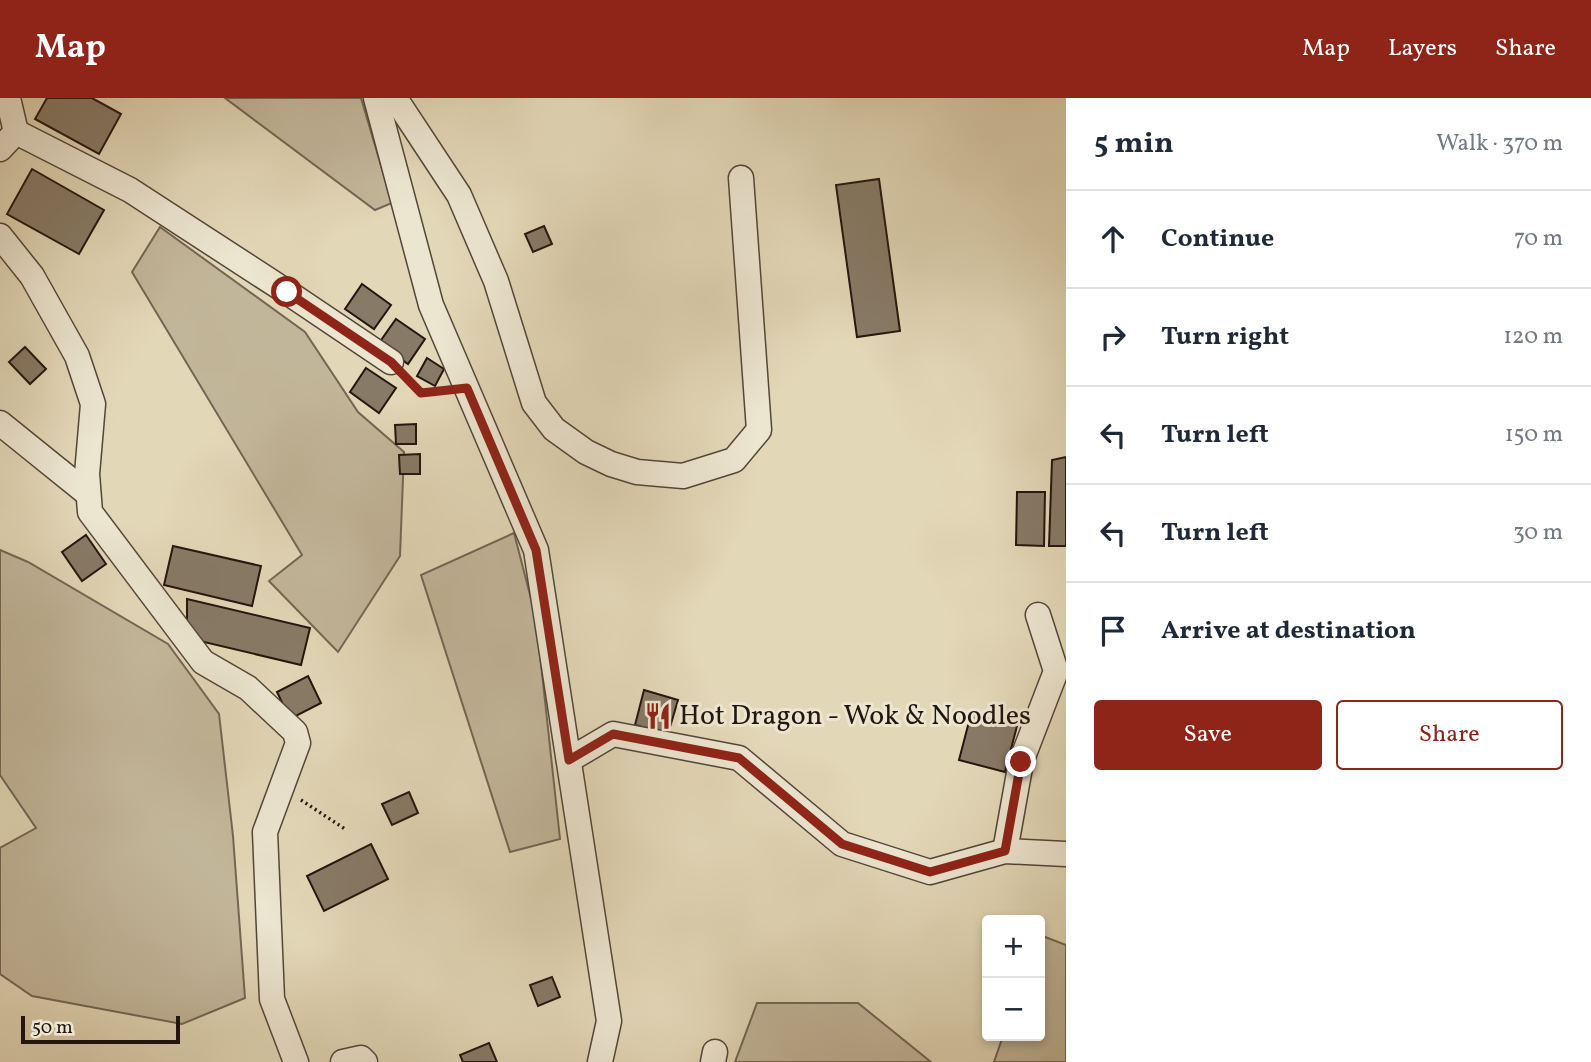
<!DOCTYPE html>
<html lang="en">
<head>
<meta charset="utf-8">
<style>
	:root { --surface:#fff; --page:#f6f6f7; --text:#1f2937; --muted:#747a83; --line:#e0e1e3; --accent:#8f2418 }
	body { margin:0; font-family:Vollkorn,serif; background:var(--page); color:var(--text) }
	.controls { position:absolute; right:21px; bottom:21px; display:grid; overflow:hidden; border-radius:7px; box-shadow:0 4px 10px #0003 }
	.controls button { width:63px; height:63px; display:grid; place-items:center; padding:0; border:0; border-bottom:2px solid var(--line); background:var(--surface); color:var(--text); font:35px sans-serif }
	.scale { position:absolute; left:21px; bottom:18px; width:159px; box-sizing:border-box; padding-left:7px; border:4px solid #25150f; border-top:0; font-size:19px; line-height:24px; white-space:nowrap; color:#25150f; -webkit-text-stroke:5px #ece5d0; paint-order:stroke }
	.stop { position:absolute; width:21px; height:21px; margin:-16px; border:5px solid #8f2418; border-radius:50%; background:#fff }
	.stop.end { background:#8f2418; border-color:#fff; box-shadow:0 2px 7px #0008 }
	.list { margin:0; padding:0; list-style:none }
	h2 { display:flex; justify-content:space-between; align-items:center; height:91px; margin:0; padding:0 28px; font-size:30px }
	h2 small { font-size:23px; font-weight:400; color:var(--muted) }
	.list li { display:grid; grid-template-columns:46px 1fr auto; gap:21px; align-items:center; box-sizing:border-box; height:98px; padding:0 28px; border-top:2px solid var(--line) }
	.list b { display:block; font-size:26px; white-space:nowrap }
	.list em { font-size:23px; font-style:normal; color:var(--muted) }
	.actions { display:flex; gap:14px; padding:21px 28px }
	.actions a { flex:1; padding:16px 0; border:2px solid var(--accent); border-radius:7px; text-align:center; font-size:24px; color:var(--accent) }
	.actions .main { background:var(--accent); color:#fff }
	.icon { flex:none; width:38px; height:38px; fill:none; stroke:currentColor; stroke-width:2; stroke-linecap:round; stroke-linejoin:round }
	.map { position:relative; flex:none; width:1066px; height:964px; overflow:hidden }
	header { display:flex; align-items:center; gap:42px; box-sizing:border-box; height:98px; padding:0 35px; background:var(--accent); color:#fff }
	header strong { font-size:33px }
	nav { display:flex; gap:38px; margin-inline-start:auto; font-size:24px }
	main { display:flex }
	aside { flex:1; background:var(--surface) }
	.map>svg:first-child { display:block }
	.green { fill:#c2b69a; stroke:#746654; stroke-width:2 }
	.building { fill:#877a66; stroke:#25150f; stroke-width:2 }
	.lines { fill:none; stroke-linecap:round; stroke-linejoin:round }
	.minor-casing { stroke:#544639; stroke-width:27 }
	.path { stroke:#25150f; stroke-width:3.5; stroke-dasharray:2 3.5; stroke-linecap:butt }
	.minor { stroke:#ece5d0; stroke-width:24 }
	.route { stroke:#8f2418; stroke-width:9 }
	.labels { text-anchor:middle; dominant-baseline:central; stroke-width:6; stroke-linejoin:round; paint-order:stroke }
	.poi-label { font-size:28px; fill:#25150f; stroke:#ece5d0; text-anchor:start }
</style>
</head>
<body>
<header>
<strong>Map</strong>
<nav><a>Map</a><a>Layers</a><a>Share</a></nav>
</header>
<main>
<div class="map">
<svg width="1066" height="964" viewBox="0 0 1066 964">
	<rect width="100%" height="100%" fill="#e2d7b7"/>
	<filter id="stains"><feTurbulence type="fractalNoise" baseFrequency=".00286" numOctaves="4"/><feColorMatrix values="0 0 0 0 .2 0 0 0 0 .09 0 0 0 0 .02 0 0 0 .5 -.17"/></filter>
	<radialGradient id="worn" r=".72"><stop offset=".6" stop-color="#630" stop-opacity="0"/><stop offset="1" stop-color="#630" stop-opacity=".3"/></radialGradient>
	<g class="green">
		<polygon points="225,0 361,0 392,105 375,112"/>
		<polygon points="160,129 305,234 358,314 404,354 400,458 338,554 269,483 302,457 132,174"/>
		<polygon points="514,435 536,520 560,741 510,754 421,477"/>
		<polygon points="0,452 28,464 168,546 219,616 233,738 245,900 182,926 32,898 0,876 0,750 36,730 0,677"/>
		<polygon points="1040,837 1066,847 1066,964 994,964 1003,938 1040,938"/>
		<polygon points="757,905 858,905 931,964 735,964"/>
	</g>
	<g class="building">
		<polygon points="47,0 92,0 121,16 99,56 35,21"/>
		<polygon points="32,71 104,112 79,156 7,116"/>
		<polygon points="879,81 900,233 857,239 836,87"/>
		<polygon points="544,128 552,146 533,154 525,136"/>
		<polygon points="362,186 391,207 374,231 345,211"/>
		<polygon points="396,221 425,241 408,266 379,245"/>
		<polygon points="25,249 46,271 30,286 9,264"/>
		<polygon points="427,260 444,271 435,288 417,278"/>
		<polygon points="366,270 396,290 379,315 350,294"/>
		<polygon points="416,326 416,346 396,346 395,327"/>
		<polygon points="420,356 420,376 400,376 399,357"/>
		<polygon points="1066,359 1066,448 1049,448 1052,362"/>
		<polygon points="1017,394 1045,394 1044,448 1016,447"/>
		<polygon points="86,437 106,466 82,483 62,454"/>
		<polygon points="173,448 261,468 252,508 164,487"/>
		<polygon points="187,501 310,530 301,567 187,540"/>
		<polygon points="308,578 321,605 290,621 277,594"/>
		<polygon points="644,592 678,602 668,636 635,627"/>
		<polygon points="971,616 1017,628 1005,674 959,662"/>
		<polygon points="409,694 418,715 392,727 382,706"/>
		<polygon points="371,746 388,781 324,813 307,778"/>
		<polygon points="552,879 560,899 538,908 530,887"/>
		<polygon points="489,945 497,964 463,964 460,957"/>
	</g>
	<g class="lines">
		<defs>
			<g id="minor">
				<polyline points="376,0 431,207 536,452 609,923 600,964"/>
				<polyline points="395,0 459,97 496,183 534,305 554,331 586,354 611,366 637,374 683,378 734,362 759,332 741,80"/>
				<polyline points="16,34 130,92 287,194 391,264"/>
				<polyline points="0,51 16,34 8,0"/>
				<polyline points="0,138 32,178 77,258 93,306 87,376 90,414 203,564 248,590 295,634 298,645 265,734 272,901 296,964"/>
				<polyline points="0,325 88,396"/>
				<polyline points="569,662 613,636 739,660 842,746 930,774 1005,753 1066,756"/>
				<polyline points="1005,753 1021,664 1056,573 1038,517"/>
				<polyline points="343,964 361,960 365,964"/>
				<polyline points="713,964 715,954"/>
			</g>
		</defs>
		<use href="#minor" class="minor-casing"/>
		<g class="path">
			<polyline points="407,280 421,295 443,292"/>
			<polyline points="301,702 345,731"/>
		</g>
		<use href="#minor" class="minor"/>
	</g>
	<g class="lines">
		<polyline class="route" points="287,194 391,264 421,295 467,290 536,452 569,662 613,636 739,660 842,746 930,774 1005,753 1021,664"/>
	</g>
	<defs>
		<symbol id="restaurant-bare" viewBox="-9 -9 18 18"><path d="M-5-6h1v4h1v-4h1v4h1v-4h1v5L-1.5 .5V6h-2V.5L-5-1ZM5-6V6H3V1.5H1.5Q1.5-4 5-6Z" fill="#8f2418" stroke="#ece5d0" stroke-width="2.5" paint-order="stroke"/></symbol>
	</defs>
	<g fill-rule="evenodd">
		<use href="#restaurant-bare" x="639" y="599" width="38" height="38"/>
	</g>
	<g class="labels">
		<g class="poi-label">
			<text x="679" y="618">Hot Dragon - Wok &amp; Noodles</text>
		</g>
	</g>
	<rect width="100%" height="100%" filter="url(#stains)"/>
	<rect width="100%" height="100%" fill="url(#worn)"/>
</svg>
<div class="controls">
<button>+</button>
<button>−</button>
</div>
<div class="scale">50 m</div>
<div class="stop" style="left:287px;top:194px"></div>
<div class="stop end" style="left:1021px;top:664px"></div>
</div>
<aside>
<h2>5 min<small>Walk · 370 m</small></h2>
<ul class="list">
<li><svg class="icon" aria-label="ahead" viewBox="0 0 24 24"><path d="M12 20V5M6 11l6-6 6 6"/></svg><div><b>Continue</b></div><em>70 m</em></li>
<li><svg class="icon" aria-label="right" viewBox="0 0 24 24"><path d="M7 20v-9h11M14 6l5 5-5 5"/></svg><div><b>Turn right</b></div><em>120 m</em></li>
<li><svg class="icon" aria-label="left" viewBox="0 0 24 24"><path d="M17 20v-9H6M10 6l-5 5 5 5"/></svg><div><b>Turn left</b></div><em>150 m</em></li>
<li><svg class="icon" aria-label="left" viewBox="0 0 24 24"><path d="M17 20v-9H6M10 6l-5 5 5 5"/></svg><div><b>Turn left</b></div><em>30 m</em></li>
<li><svg class="icon" aria-label="arrive" viewBox="0 0 24 24"><path d="M6 21V4h12l-3 4 3 4H6"/></svg><div><b>Arrive at destination</b></div></li>
</ul>
<div class="actions"><a class="main">Save</a><a>Share</a></div>
</aside>
</main>
</body>
</html>
